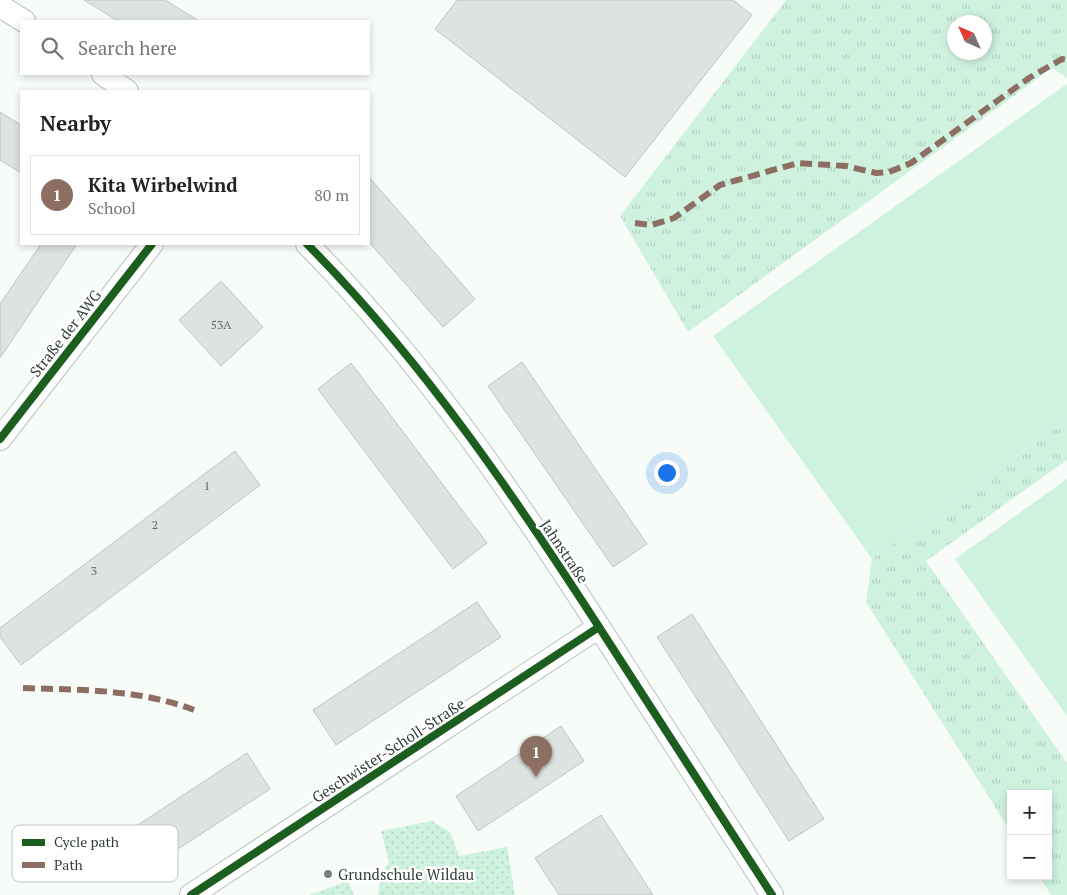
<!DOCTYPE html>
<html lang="en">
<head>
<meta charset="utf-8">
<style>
	:root { --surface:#fff; --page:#f6f6f6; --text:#222; --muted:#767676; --line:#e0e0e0; --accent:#0b8043 }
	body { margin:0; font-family:"PT Serif",serif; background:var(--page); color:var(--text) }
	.controls { position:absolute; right:15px; bottom:15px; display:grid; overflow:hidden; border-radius:0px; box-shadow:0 2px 8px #0003 }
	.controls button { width:45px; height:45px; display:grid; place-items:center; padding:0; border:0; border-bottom:1px solid var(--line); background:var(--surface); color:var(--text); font:25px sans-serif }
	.compass { position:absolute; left:947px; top:15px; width:45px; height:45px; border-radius:50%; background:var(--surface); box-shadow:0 2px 8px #0003; rotate:315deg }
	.you { position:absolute; left:666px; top:472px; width:18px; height:18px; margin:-12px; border:4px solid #fff; border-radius:50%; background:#1a73e8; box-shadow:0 0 0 8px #1a73e833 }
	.badge { display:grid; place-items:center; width:32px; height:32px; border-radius:50%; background:var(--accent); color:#fff; font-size:16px; font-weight:700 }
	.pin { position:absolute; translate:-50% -41px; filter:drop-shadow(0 1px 2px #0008) }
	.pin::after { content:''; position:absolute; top:26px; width:18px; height:15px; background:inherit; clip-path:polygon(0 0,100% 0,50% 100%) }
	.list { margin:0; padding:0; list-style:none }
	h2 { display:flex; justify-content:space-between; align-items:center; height:65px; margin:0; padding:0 20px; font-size:21px }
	h2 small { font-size:16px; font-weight:400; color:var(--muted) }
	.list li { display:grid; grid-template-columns:32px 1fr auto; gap:15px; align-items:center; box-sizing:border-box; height:80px; margin:0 10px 10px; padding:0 10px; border:1px solid var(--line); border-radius:0px }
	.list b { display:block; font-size:19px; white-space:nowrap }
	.list p { margin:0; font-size:16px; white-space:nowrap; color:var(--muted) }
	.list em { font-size:16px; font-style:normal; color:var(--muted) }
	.icon { flex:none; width:28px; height:28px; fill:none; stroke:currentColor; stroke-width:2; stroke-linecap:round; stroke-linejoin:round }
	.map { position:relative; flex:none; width:1067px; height:895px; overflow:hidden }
	.search { position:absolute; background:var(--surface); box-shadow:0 2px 8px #0003; left:20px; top:20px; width:350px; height:55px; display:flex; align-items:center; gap:12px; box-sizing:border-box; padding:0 18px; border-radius:0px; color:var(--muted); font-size:19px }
	.panel { position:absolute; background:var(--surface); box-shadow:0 2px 8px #0003; left:20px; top:90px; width:350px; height:155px; border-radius:0px }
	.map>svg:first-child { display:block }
	.grass { fill:url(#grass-tufts); fill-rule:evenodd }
	.park { fill:url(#park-dots) }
	.pitch { fill:#cff2df }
	.building { fill:#dde4e0; stroke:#bec5c1 }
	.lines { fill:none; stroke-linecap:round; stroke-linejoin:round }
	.minor-casing { stroke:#bac2be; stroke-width:24 }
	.minor { stroke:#fefffe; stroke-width:22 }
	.quiet { stroke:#8d6e63; stroke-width:6; stroke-dasharray:12 6; stroke-linecap:butt }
	.cycleway-casing { stroke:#fff; stroke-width:11 }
	.cycleway { stroke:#1b5e20; stroke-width:8 }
	.poi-dot { fill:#79817c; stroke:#fff; stroke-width:2 }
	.labels { text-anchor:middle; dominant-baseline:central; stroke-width:5; stroke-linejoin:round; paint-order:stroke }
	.number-label { font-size:12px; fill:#606964 }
	.street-label { font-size:15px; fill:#353f39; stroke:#fff }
	.poi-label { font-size:15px; fill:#353f39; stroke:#fff; text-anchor:start }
	.key { fill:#fff; stroke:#c2c5c4; stroke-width:1 }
	.key-label { font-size:14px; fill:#353f39 }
</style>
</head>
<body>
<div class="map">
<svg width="1067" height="895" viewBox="0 0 1067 895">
	<defs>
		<pattern id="grass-tufts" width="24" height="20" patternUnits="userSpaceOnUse" patternTransform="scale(1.25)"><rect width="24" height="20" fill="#cff2df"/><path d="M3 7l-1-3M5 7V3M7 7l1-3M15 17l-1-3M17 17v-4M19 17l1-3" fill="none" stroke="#b2d1c0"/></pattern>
		<pattern id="park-dots" width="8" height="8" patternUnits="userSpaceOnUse" patternTransform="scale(1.25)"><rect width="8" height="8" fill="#cff2df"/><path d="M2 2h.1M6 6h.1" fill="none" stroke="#b2d1c0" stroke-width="1.8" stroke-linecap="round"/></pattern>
	</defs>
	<rect width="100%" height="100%" fill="#f7fcf9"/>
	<g class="grass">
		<path d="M786 0H1067V78L1052 68 688 332 620 216ZM984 22V52H954V22Z"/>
		<polygon points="1067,420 1067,460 926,561 1067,763 1067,895 1051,895 1039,876 1048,876 1048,794 1011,794 1011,832 866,602 872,559"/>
	</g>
	<g class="park">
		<polygon points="432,821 450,832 459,856 507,847 515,895 378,895 380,877 389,862 381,831"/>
		<polygon points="348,881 354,895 309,895"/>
	</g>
	<g class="pitch">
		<polygon points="1067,84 1067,420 872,559 713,336"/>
		<polygon points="1067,479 1067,716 955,559"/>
	</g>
	<g class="building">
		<polygon points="84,0 165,0 199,21 118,21"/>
		<polygon points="457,0 733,0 752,15 625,177 435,29"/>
		<polygon points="0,112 21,125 21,173 0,160"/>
		<polygon points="369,177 475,299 443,327 369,242"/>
		<polygon points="41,244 77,244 0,358 0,304"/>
		<polygon points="221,281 263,327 221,366 179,320"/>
		<polygon points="522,362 647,544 613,567 488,386"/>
		<polygon points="351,363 487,543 453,569 318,389"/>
		<polygon points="235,451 260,485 21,665 0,637 0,628"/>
		<polygon points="477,602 501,637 336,745 313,710"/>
		<polygon points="692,614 824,819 789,841 657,637"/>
		<polygon points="561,726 584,761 478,831 456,796"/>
		<polygon points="247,753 270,789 129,881 106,846"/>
		<polygon points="601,815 653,895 559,895 535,858"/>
	</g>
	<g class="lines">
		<defs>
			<g id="minor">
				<polyline points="0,6 24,21"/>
				<polyline points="103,74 127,91"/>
				<path d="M307 244C424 362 518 501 608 641 663 726 717 810 772 895"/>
				<polyline points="0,439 152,244"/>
				<polyline points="191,895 599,627"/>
			</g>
		</defs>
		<use href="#minor" class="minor-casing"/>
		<use href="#minor" class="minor"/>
		<g class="quiet">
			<polyline points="635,223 652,225 674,218 720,185 798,163 846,166 876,173 889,172 911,163 1029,78 1062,59 1067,60"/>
			<path d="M23 688C81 690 139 689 194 710"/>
		</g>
		<defs>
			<g id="cycleway">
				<path d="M307 244C424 362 518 501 608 641 663 726 717 810 772 895"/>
				<polyline points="0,439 152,244"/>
				<polyline points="191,895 599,627"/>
			</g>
		</defs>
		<use href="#cycleway" class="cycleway-casing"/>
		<use href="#cycleway" class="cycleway"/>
	</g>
	<circle class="poi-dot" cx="328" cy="874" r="5"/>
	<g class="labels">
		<g class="number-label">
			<text x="221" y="324">53A</text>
			<text x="207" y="485">1</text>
			<text x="155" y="524">2</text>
			<text x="94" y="570">3</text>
		</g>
		<g class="street-label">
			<text transform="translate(65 333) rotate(-52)">Straße der AWG</text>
			<text transform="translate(565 551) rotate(56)">Jahnstraße</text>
			<text transform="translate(388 750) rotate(-33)">Geschwister-Scholl-Straße</text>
		</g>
		<g class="poi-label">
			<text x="338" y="874">Grundschule Wildau</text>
		</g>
	</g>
	<rect x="12" y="825" width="166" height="57" rx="8" class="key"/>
	<rect x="22" y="839" width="23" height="7" fill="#1b5e20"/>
	<rect x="22" y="862" width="23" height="6" fill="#8d6e63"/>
	<g class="key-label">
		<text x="54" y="847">Cycle path</text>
		<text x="54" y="870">Path</text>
	</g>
</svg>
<div class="controls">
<button>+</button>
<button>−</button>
</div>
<svg class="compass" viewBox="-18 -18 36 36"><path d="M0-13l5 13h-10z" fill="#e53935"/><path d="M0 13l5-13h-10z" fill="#767676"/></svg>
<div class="you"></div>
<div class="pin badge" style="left:536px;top:777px;background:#8d6e63">1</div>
<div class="search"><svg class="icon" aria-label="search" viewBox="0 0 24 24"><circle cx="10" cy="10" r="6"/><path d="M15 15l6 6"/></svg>Search here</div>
<section class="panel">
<h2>Nearby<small></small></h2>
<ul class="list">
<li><span class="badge" style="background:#8d6e63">1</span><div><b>Kita Wirbelwind</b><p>School</p></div><em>80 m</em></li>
</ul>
</section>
</div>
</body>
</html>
